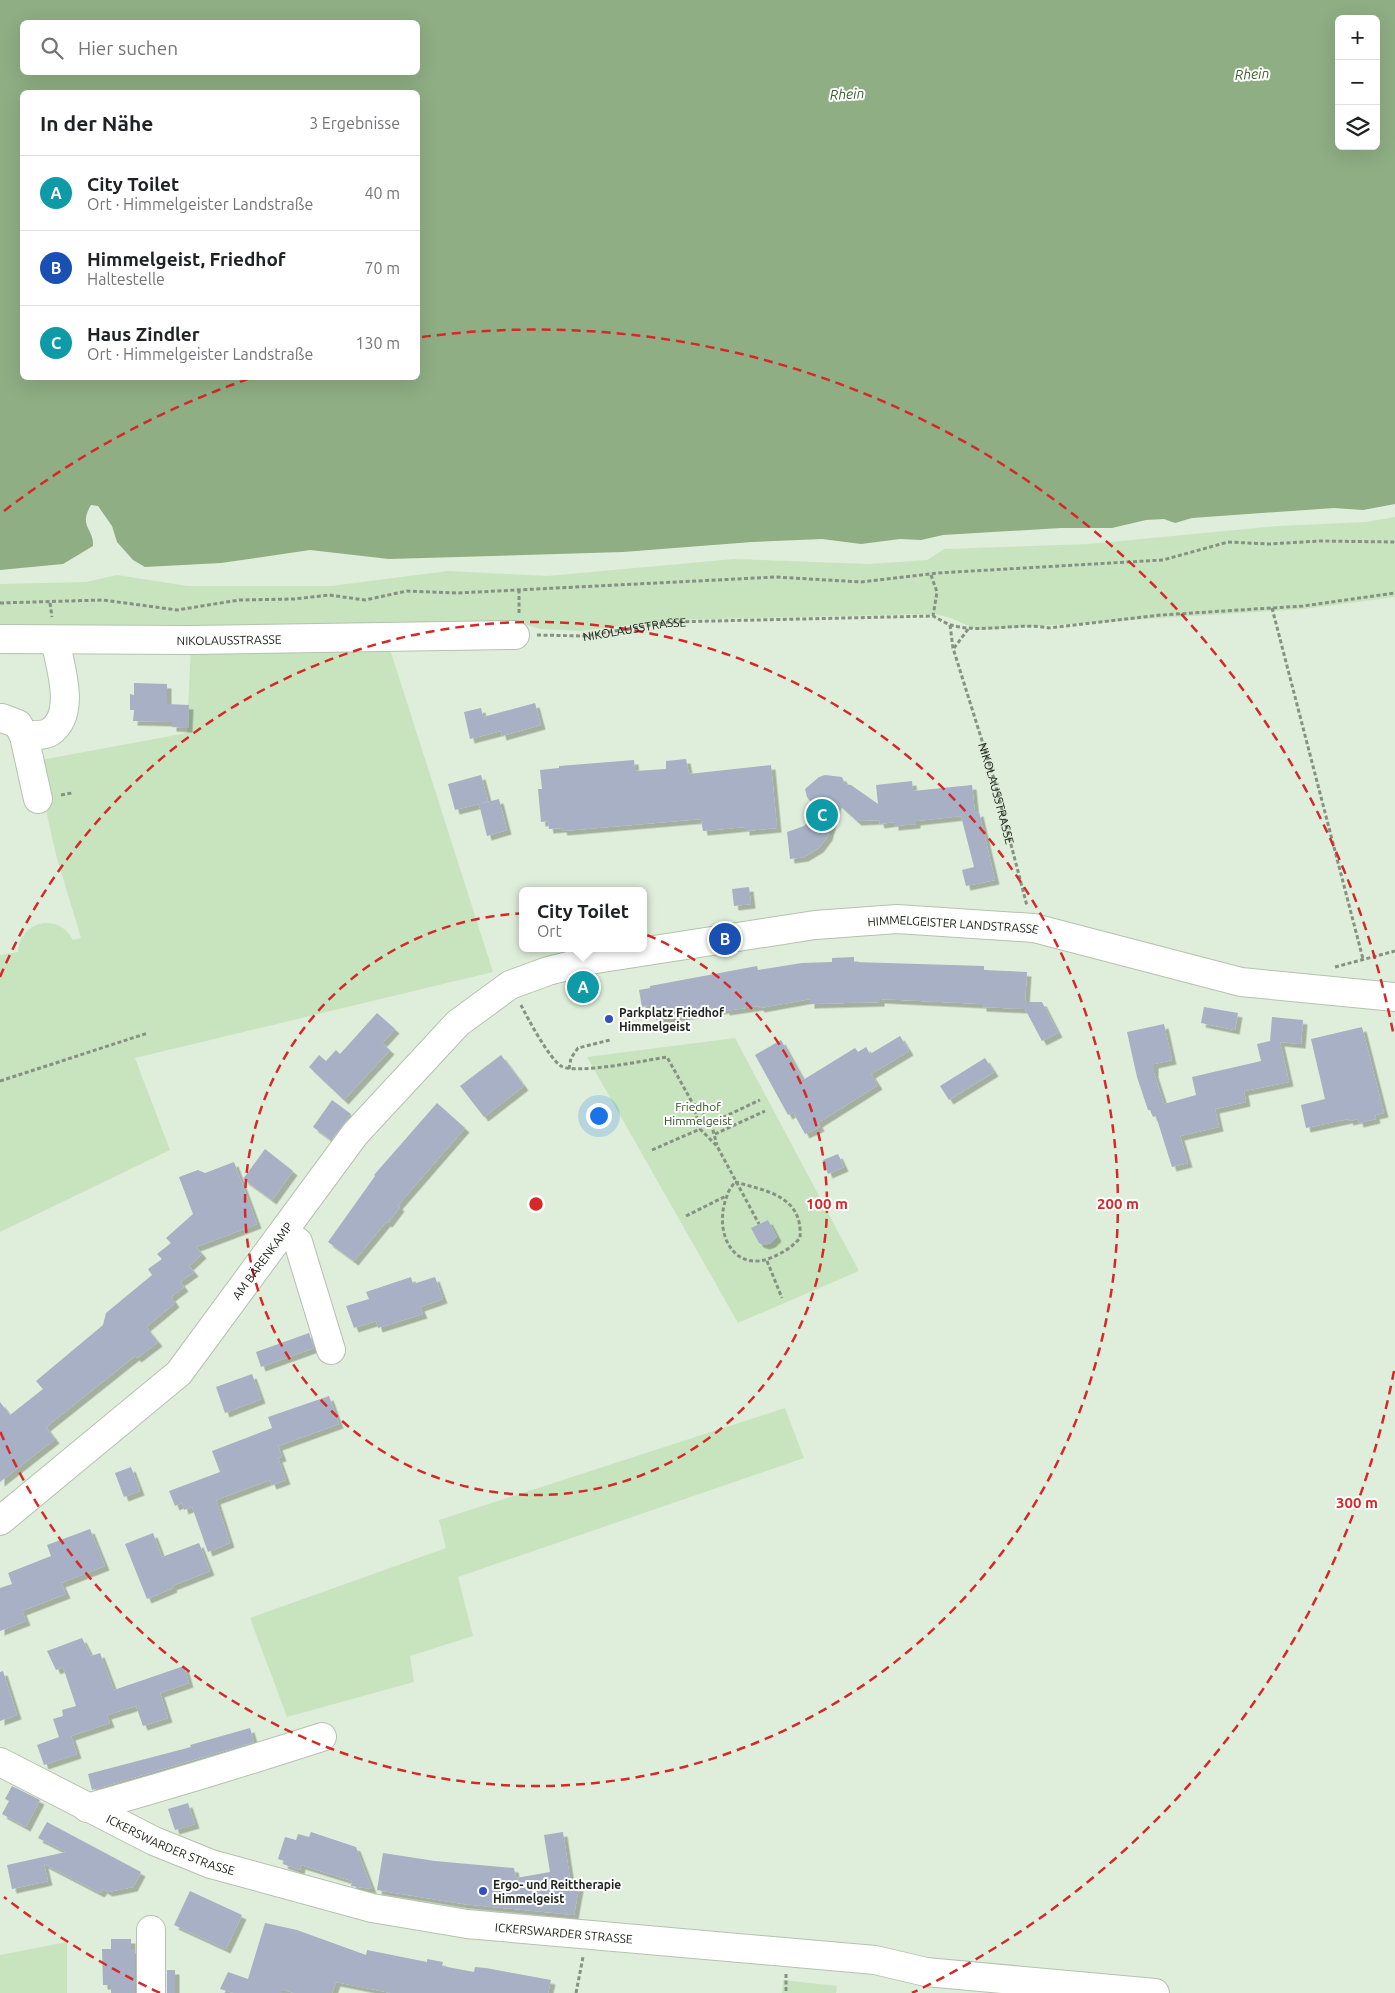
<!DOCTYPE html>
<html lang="de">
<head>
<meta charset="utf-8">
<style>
	:root { --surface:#fff; --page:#f2f2f2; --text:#202124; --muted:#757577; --line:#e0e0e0; --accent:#111827 }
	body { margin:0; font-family:Ubuntu,sans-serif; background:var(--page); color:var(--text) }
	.controls { position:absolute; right:15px; top:15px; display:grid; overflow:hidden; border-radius:8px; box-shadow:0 5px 20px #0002 }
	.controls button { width:45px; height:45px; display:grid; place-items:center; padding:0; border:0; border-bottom:1px solid var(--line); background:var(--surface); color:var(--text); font:25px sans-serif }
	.you { position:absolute; left:598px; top:1115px; width:18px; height:18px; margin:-12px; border:4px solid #fff; border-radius:50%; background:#1a73e8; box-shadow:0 0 0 8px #1a73e833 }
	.badge { display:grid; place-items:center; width:32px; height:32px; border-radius:50%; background:var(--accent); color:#fff; font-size:16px; font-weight:700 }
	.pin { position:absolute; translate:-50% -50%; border:2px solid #fff; box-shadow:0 1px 5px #0006 }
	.popup { position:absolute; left:519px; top:887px; width:128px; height:65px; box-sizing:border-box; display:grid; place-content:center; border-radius:8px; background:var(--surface); filter:drop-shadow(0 1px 4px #0005); font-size:16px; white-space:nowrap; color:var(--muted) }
	.popup b { font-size:19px; color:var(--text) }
	.popup::after { content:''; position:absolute; left:50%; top:100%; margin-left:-10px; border:10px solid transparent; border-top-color:var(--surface) }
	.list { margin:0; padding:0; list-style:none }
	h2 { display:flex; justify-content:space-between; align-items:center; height:65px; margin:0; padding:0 20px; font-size:21px }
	h2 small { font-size:16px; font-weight:400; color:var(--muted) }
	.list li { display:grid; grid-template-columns:32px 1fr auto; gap:15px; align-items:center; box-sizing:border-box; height:75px; padding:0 20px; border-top:1px solid var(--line) }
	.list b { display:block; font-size:19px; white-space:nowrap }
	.list p { margin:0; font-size:16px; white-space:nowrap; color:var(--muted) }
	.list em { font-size:16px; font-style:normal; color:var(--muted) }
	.icon { flex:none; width:28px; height:28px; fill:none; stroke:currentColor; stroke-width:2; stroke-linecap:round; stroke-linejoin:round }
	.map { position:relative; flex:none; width:1395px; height:1993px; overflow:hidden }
	.search { position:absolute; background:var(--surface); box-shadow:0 5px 20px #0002; left:20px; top:20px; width:400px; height:55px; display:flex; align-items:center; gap:12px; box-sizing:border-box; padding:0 18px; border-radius:8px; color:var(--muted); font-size:19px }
	.panel { position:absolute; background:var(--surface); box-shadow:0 5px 20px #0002; left:20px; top:90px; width:400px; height:290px; border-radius:8px }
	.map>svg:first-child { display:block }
	.green { fill:#c8e4bf }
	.water { fill:#8fae84; fill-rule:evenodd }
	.building { fill:#a7b0c4; filter:url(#shadow) }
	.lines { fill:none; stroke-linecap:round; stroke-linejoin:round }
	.minor-casing { stroke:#b4c2af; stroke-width:30 }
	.path { stroke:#869182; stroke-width:3; stroke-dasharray:4 2.5; stroke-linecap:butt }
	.minor { stroke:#fff; stroke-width:28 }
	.ring { fill:none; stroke:#d62828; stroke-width:2.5; stroke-dasharray:9 6 }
	.poi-dot { fill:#344fc1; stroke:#fff; stroke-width:2 }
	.labels { text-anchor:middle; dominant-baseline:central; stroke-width:4; stroke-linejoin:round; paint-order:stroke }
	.street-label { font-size:12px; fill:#21271f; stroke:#fff }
	.poi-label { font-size:12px; font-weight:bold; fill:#21271f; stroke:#fff; text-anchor:start }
	.park-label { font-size:12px; fill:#295117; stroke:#fff }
	.water-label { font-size:14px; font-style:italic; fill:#366026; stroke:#fff }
	.centre { fill:#d62828; stroke:#fff; stroke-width:2.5 }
	.ring-label { font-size:15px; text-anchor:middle; font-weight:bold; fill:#d62828; stroke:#fff; stroke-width:4; stroke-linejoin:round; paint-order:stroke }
</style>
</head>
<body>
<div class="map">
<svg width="1395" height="1993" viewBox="0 0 1395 1993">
	<defs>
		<filter id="shadow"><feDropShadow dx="4.5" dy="4.5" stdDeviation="0" flood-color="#0004"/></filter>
	</defs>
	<rect width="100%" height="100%" fill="#dfeeda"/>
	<g class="green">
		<polygon points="1395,517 1395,597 1304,609 978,630 951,618 935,614 669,620 581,631 540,629 524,624 0,637 0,584 86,582 117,575 188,586 331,586 448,571 547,576 734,559 868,564 927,560 944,549 1089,544 1278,526 1365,522"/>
		<path d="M191 643H388L493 972 135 1058 170 1150 0 1232V955L18 952C20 920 59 912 73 940L81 938 56 855 35 761 187 733Z"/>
		<polygon points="735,1038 859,1271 738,1323 587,1057"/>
		<polygon points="785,1408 804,1458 458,1577 473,1636 410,1656 414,1682 287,1717 250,1618 446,1548 439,1520"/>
		<polygon points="67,1942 67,1993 0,1993 0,1955"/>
		<polygon points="783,1980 837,1986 836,1993 782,1993"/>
	</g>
	<path class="water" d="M0 0H1395V504L1363 510 1334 508 1192 518 1175 523 1164 519 1146 520 1112 528H1061L943 535 921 540 900 539 861 544 822 539 752 542 623 552 389 559 310 550 221 563 145 567 133 560 117 542 112 526 98 506 91 505C78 527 94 528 93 546L63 564 0 570ZM1339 19H1376V146H1339ZM22 22H418V72H22ZM22 92H418V378H22Z"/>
	<g class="building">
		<polygon points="134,683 167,684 167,704 189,705 188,728 172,727 172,722 133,721 134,710 130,710 130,694 134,695"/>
		<polygon points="535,703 541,725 502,736 501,731 470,739 464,712 481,708 483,717"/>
		<polygon points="686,759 689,774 771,765 777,828 745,831 745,827 703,831 701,819 563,831 562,828 549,829 548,821 541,822 538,789 542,789 540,770 559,768 559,766 634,760 635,771 666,769 666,761"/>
		<polygon points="481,775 488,801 479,804 499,799 507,830 487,836 479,804 455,810 448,784"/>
		<polygon points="825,775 842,777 845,784 851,785 878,804 876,785 912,781 913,791 972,785 975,813 979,812 995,880 966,886 962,870 974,867 961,816 916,821 916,824 894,826 894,822 880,824 879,820 857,821 837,803 828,836 819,848 804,857 790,859 787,832 804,826 817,811 807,797 805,789 819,777"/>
		<polygon points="749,887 751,904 734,906 732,889"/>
		<polygon points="854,957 854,962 984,966 984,970 1027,972 1025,1002 1042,1002 1058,1033 1042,1041 1025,1009 982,1007 982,1004 880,999 880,1002 810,1004 810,999 760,1008 759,1006 725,1011 725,1009 656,1020 653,1005 642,1007 639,990 650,988 650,986 757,966 758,970 802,963 832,962 832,958"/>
		<polygon points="1204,1007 1238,1013 1235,1030 1201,1023"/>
		<polygon points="377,1013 395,1029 382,1043 390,1050 344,1100 309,1067 319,1055 326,1061 336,1050 340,1054"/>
		<polygon points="1272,1017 1303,1020 1301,1044 1280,1042 1289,1082 1244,1091 1246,1102 1215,1109 1219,1127 1180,1136 1188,1163 1172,1167 1156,1116 1153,1117 1150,1110 1148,1110 1137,1077 1127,1032 1164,1024 1172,1060 1154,1064 1154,1073 1164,1104 1196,1095 1192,1077 1261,1061 1257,1044 1270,1041"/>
		<polygon points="1362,1027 1384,1113 1375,1115 1376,1119 1359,1123 1358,1119 1349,1121 1348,1119 1306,1128 1301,1105 1325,1099 1311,1039"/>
		<polygon points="900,1036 909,1051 871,1074 878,1085 818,1123 820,1127 805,1134 793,1112 788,1115 755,1055 781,1040 803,1080 855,1048 858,1052 866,1047 870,1054"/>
		<polygon points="501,1055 524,1086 484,1117 460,1086"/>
		<polygon points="985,1058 994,1072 949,1100 940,1086"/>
		<polygon points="332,1100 351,1114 331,1140 313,1127"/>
		<polygon points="437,1103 465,1128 398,1205 400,1207 388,1223 386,1222 354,1261 328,1242 375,1176 374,1175"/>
		<polygon points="265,1149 293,1171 272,1200 243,1179"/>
		<polygon points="838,1154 844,1167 828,1174 823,1160"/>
		<polygon points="234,1162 257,1224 196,1247 202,1254 189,1266 194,1272 180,1282 184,1287 171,1297 175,1303 146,1327 158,1342 137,1358 135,1356 46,1427 55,1439 0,1482 0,1402 10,1415 43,1389 36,1381 103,1325 106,1313 152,1275 148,1269 162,1259 157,1254 171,1243 166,1238 193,1214 179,1177 198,1170 205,1173"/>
		<polygon points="768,1220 777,1237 771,1243 765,1245 759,1243 751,1228"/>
		<polygon points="411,1277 413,1284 435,1277 443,1299 420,1307 423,1314 378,1328 376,1321 354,1328 346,1306 369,1299 366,1292"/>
		<polygon points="309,1333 314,1348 261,1367 256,1352"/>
		<polygon points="252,1374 261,1399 225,1413 216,1387"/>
		<polygon points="329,1396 339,1424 278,1446 282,1457 278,1458 286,1480 272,1485 270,1480 216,1500 230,1543 208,1552 192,1507 184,1510 182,1503 175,1506 169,1491 220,1472 212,1451 272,1428 268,1417"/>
		<polygon points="131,1467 140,1491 124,1497 115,1473"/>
		<polygon points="90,1529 105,1566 61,1583 66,1594 22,1611 26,1621 0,1631 0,1588 12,1584 8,1573 51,1556 47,1545"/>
		<polygon points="153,1533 162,1557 199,1543 210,1571 172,1586 173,1588 147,1599 125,1544"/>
		<polygon points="82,1638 91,1656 100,1653 114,1690 184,1666 189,1683 160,1693 168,1718 143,1726 136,1706 107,1715 110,1723 71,1736 77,1754 44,1765 37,1745 59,1737 53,1719 63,1716 62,1710 76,1706 63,1667 56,1670 47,1651"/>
		<polygon points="3,1671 17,1715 0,1721 0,1672"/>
		<polygon points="250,1728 254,1742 92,1790 88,1774 191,1747 190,1745"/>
		<polygon points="12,1786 40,1800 26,1827 2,1814 9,1801 5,1799"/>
		<polygon points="188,1803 195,1824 175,1830 168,1809"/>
		<polygon points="47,1822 141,1872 133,1887 108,1892 103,1889 100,1893 44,1864 48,1881 12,1889 7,1865 66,1852 38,1838"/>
		<polygon points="311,1832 356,1847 372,1889 351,1886 352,1881 301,1865 300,1870 283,1864 284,1861 278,1859 285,1837 296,1840 298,1834 309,1837"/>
		<polygon points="563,1832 571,1886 579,1887 574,1915 463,1904 377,1890 383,1853 435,1861 514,1868 516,1878 550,1872 544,1835"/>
		<polygon points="190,1891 242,1915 226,1949 174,1925"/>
		<polygon points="265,1923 297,1930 366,1955 367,1950 427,1962 427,1959 443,1962 442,1966 474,1972 475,1967 486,1968 551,1980 548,1993 391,1993 336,1982 332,1993 294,1993 268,1985 282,1989 282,1993 234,1993 220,1989 228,1972 248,1979"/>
		<polygon points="111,1939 131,1939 131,1949 135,1949 135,1993 111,1993 111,1985 103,1985 102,1949 111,1949"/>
		<rect x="167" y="1970" width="8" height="23"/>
	</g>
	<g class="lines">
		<defs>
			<g id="minor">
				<path id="s3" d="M0 639 191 640 515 635"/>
				<polyline points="2,718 18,724 24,736 38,799"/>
				<path d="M24 736C31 735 44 736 50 732 77 714 60 666 55 640"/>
				<polyline points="283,1232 298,1242 331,1350"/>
				<path id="s4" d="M0 1521 179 1373 355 1134 458 1023 510 985 548 971 596 959 815 925 897 919 1034 928 1241 982 1395 997"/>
				<path id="s5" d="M0 1762 154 1841 211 1864 372 1908 467 1924 875 1960 926 1972 1155 1993"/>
				<path d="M87 1808C166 1786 244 1762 322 1737"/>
				<polyline points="151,1930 151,1993"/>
			</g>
		</defs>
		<use href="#minor" class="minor-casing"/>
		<g class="path">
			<polyline points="931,575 937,592 933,616"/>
			<polyline points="0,603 103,600 177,610 239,600 294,599 329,595 365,600 407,591 457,593 776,577 861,582 938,573 1163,560 1228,542 1269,544 1320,541 1395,542"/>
			<polyline points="50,603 52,617"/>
			<polyline points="1272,608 1363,959"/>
			<polyline points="519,613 519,590"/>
			<path id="s1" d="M950 625 953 648 994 779 1027 906"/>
			<path id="s2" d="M537 635 585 636 669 622 933 616C939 619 945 623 951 625 982 634 1017 622 1049 628L1161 615 1303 606 1395 593"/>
			<polyline points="954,648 969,628"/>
			<polyline points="61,795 72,793"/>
			<polyline points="1335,967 1395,951"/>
			<path d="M521 1005C528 1019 549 1058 561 1066 576 1075 647 1060 667 1057L693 1104 700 1129 717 1146 759 1224"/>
			<polyline points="569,1069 571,1058 578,1048 610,1040"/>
			<polyline points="0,1081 148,1033"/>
			<polyline points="694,1104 711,1123 717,1145"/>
			<polyline points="711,1123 760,1100"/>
			<polyline points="715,1134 765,1111"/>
			<polyline points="652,1150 700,1129"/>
			<path d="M735 1182C767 1191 803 1196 800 1238 794 1245 787 1250 779 1254 735 1279 712 1233 727 1196 728 1191 732 1186 735 1182Z"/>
			<polyline points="686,1216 726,1196"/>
			<polyline points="767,1261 782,1298"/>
			<polyline points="786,1974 786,1993"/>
			<polyline points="576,1993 583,1957"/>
		</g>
		<use href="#minor" class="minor"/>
	</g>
	<g class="ring">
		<circle cx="536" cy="1204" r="291"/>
		<path d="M0 977A582 582 0 1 1 0 1431"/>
		<path d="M1394 1371A874 874 0 0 1 912 1993M160 1993A874 874 0 0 1 4 1897M4 511A874 874 0 0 1 251 378M422 337A874 874 0 0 1 1394 1037"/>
	</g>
	<g class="poi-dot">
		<circle cx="609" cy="1019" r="5"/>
		<circle cx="483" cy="1891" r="5"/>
	</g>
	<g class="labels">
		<g class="street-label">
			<text stroke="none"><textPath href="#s2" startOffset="98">NIKOLAUSSTRASSE</textPath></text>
			<text stroke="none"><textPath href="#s3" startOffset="229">NIKOLAUSSTRASSE</textPath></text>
			<text stroke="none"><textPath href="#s1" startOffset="175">NIKOLAUSSTRASSE</textPath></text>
			<text stroke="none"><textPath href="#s4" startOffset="1195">HIMMELGEISTER LANDSTRASSE</textPath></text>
			<text stroke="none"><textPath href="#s4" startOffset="372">AM BÄRENKAMP</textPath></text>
			<text stroke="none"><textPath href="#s5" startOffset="190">ICKERSWARDER STRASSE</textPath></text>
			<text stroke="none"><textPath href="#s5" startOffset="595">ICKERSWARDER STRASSE</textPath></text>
		</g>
		<g class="poi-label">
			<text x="619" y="1012">Parkplatz Friedhof<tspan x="619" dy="14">Himmelgeist</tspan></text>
			<text x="493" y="1884">Ergo- und Reittherapie<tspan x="493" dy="14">Himmelgeist</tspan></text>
		</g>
		<g class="park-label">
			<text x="698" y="1106">Friedhof<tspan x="698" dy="14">Himmelgeist</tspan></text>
		</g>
		<g class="water-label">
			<text transform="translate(1252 74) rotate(-3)">Rhein</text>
			<text transform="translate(847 94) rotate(-3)">Rhein</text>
		</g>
	</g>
	<circle cx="536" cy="1204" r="8" class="centre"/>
	<g class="ring-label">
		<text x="827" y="1209">100 m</text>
		<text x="1118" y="1209">200 m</text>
		<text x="1357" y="1508">300 m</text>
	</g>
</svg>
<div class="controls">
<button>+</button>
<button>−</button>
<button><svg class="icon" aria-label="layers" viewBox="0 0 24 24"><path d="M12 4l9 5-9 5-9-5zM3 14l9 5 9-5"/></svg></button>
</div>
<div class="you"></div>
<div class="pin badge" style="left:583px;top:987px;background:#0f9aa8">A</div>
<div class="popup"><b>City Toilet</b>Ort</div>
<div class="pin badge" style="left:725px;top:939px;background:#1a4fb4">B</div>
<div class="pin badge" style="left:822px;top:815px;background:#0f9aa8">C</div>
<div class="search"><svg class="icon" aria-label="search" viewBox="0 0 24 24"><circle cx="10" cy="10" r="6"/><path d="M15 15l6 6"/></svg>Hier suchen</div>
<section class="panel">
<h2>In der Nähe<small>3 Ergebnisse</small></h2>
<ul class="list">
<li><span class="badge" style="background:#0f9aa8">A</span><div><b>City Toilet</b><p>Ort · Himmelgeister Landstraße</p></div><em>40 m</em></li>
<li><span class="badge" style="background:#1a4fb4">B</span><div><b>Himmelgeist, Friedhof</b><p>Haltestelle</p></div><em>70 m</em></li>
<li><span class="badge" style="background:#0f9aa8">C</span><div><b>Haus Zindler</b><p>Ort · Himmelgeister Landstraße</p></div><em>130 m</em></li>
</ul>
</section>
</div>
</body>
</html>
